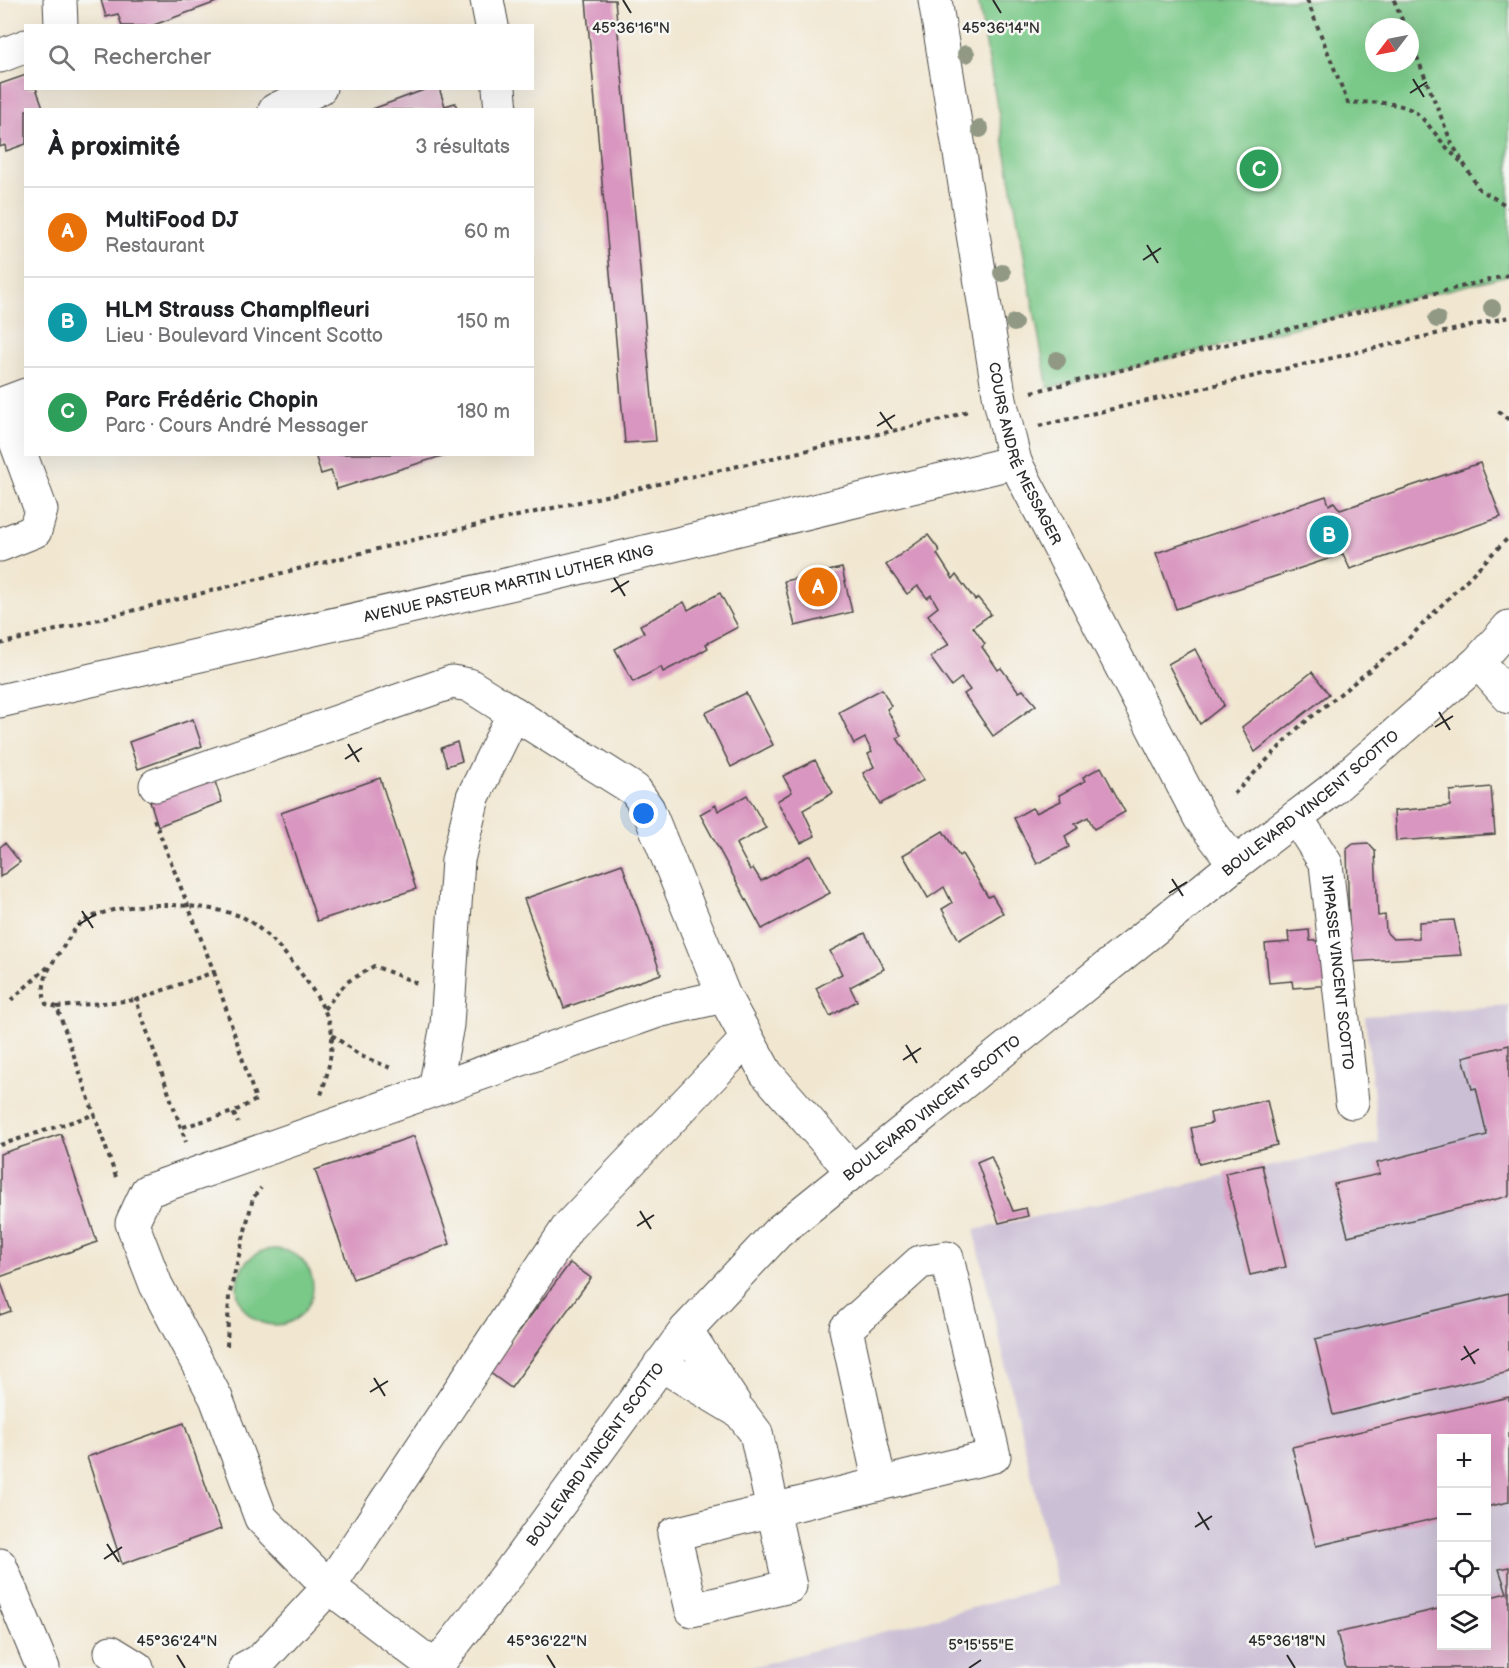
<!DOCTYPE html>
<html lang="fr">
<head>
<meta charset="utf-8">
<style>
	:root { --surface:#fff; --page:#f6f6f6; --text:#202124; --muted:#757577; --line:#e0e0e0; --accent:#b5179e }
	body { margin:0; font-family:"Balsamiq Sans",sans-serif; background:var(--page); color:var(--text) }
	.controls { position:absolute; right:18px; bottom:18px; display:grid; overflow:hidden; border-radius:0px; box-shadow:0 6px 24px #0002 }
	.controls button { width:54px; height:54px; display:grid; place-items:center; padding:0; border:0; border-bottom:2px solid var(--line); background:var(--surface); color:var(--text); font:30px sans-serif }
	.compass { position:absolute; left:1365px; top:18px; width:54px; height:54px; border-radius:50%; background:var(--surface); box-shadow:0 6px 24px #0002; rotate:238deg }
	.you { position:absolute; left:644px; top:814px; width:21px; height:21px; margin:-15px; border:4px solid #fff; border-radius:50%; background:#1a73e8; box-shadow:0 0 0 9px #1a73e833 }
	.badge { display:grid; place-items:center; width:39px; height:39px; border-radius:50%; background:var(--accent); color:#fff; font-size:20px; font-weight:700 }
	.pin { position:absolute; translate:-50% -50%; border:3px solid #fff; box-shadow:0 2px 6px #0006 }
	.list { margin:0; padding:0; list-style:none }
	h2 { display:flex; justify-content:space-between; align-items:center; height:78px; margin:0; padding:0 24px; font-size:26px }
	h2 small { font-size:20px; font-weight:400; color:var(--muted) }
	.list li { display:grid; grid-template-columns:39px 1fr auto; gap:18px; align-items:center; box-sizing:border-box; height:90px; padding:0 24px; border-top:2px solid var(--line) }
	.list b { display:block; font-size:22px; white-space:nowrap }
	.list p { margin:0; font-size:20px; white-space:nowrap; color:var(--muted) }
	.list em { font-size:20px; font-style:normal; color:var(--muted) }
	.icon { flex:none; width:33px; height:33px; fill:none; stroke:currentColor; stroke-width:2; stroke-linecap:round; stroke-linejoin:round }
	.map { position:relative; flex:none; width:1509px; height:1668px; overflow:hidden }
	.search { position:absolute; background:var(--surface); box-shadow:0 6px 24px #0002; left:24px; top:24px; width:510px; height:66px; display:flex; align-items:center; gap:15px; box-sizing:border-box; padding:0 21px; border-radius:0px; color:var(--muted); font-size:22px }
	.panel { position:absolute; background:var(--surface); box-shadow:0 6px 24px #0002; left:24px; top:108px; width:510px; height:348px; border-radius:0px }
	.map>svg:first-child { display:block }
	.industrial { fill:#cbbfd5; fill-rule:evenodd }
	.green { fill:#7ac989; stroke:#527a5a; stroke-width:1.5; fill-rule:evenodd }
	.building { fill:#d996c0 }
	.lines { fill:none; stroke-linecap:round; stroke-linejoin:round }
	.minor-casing { stroke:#494744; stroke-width:35 }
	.path { stroke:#494744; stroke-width:4; stroke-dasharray:4.5 4.5; stroke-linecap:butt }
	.minor { stroke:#fff; stroke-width:33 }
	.tree { fill:#919985 }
	.ticks { fill:none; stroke:#2b2b2b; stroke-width:2 }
	.labels { text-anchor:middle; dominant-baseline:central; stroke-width:5; stroke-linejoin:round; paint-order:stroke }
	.street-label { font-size:15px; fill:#2b2b2b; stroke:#f6f6f2 }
	.ticks-label { font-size:15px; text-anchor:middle; fill:#2b2b2b; stroke:#f6f6f2; stroke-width:5; stroke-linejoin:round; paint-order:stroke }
</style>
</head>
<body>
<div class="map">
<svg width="1509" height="1668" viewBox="0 0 1509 1668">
	<rect width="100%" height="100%" fill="#f6f6f2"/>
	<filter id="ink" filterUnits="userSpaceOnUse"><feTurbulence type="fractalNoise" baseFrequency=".0167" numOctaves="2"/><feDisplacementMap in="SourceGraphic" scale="12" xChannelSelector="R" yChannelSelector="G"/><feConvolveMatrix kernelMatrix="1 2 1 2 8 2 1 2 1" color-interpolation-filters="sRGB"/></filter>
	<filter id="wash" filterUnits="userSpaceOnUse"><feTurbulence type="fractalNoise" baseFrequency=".008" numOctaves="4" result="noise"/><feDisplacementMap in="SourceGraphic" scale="24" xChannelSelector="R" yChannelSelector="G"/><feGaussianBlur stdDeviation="1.35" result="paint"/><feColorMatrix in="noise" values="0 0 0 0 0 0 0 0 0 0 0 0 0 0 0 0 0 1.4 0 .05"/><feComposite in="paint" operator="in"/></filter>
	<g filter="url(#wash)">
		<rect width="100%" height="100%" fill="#f1e7d1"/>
		<path class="industrial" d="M1509 1005V1668H748L1057 1585 974 1230 1379 1143 1365 1016ZM1442 1438H1486V1646H1442Z"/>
		<g class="green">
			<path d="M978 0H1509V275L1048 388ZM1374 27H1410V63H1374Z"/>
			<circle cx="275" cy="1287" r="38"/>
		</g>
		<g id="blocks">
			<g class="building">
				<polygon points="101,0 222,0 151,26 122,26 118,14 106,17"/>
				<polygon points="586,0 615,0 656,441 625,443"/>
				<polygon points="26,75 26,88 36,88 44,110 26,110 26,144 6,151 5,145 0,147 0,84"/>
				<polygon points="429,88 439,88 445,106 455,103 458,110 370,110"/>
				<polygon points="315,454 445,454 445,455 337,489 331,471 321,474"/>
				<polygon points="1480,463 1501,517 1350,569 1343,554 1176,609 1156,553 1326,496 1329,505 1334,502 1340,510"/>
				<polygon points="928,535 940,551 937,554 953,579 956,575 975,600 978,598 991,614 973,627 985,644 982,647 998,670 1001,668 1019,692 1023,690 1036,705 993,736 964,694 970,690 961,678 951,686 930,657 949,644 928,615 938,607 931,595 927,598 918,586 907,594 886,565"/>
				<polygon points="842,568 852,612 795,626 784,581"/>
				<polygon points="720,593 738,627 706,644 708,648 694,656 663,672 661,667 633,682 615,649 644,633 640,625 658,616 684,602 688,610"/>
				<polygon points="1195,649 1224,705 1200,724 1168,664"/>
				<polygon points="1312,672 1329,694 1255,752 1242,727"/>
				<polygon points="882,689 891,706 887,709 901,736 897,738 924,780 880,804 863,773 874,767 868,754 872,752 865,738 854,744 839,712"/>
				<polygon points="746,693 773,745 731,767 705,713"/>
				<polygon points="193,719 202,746 138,769 129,742"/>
				<polygon points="457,742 462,761 447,766 441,748"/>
				<polygon points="815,760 833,793 803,810 815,836 801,843 777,801 792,792 783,776"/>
				<polygon points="1101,767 1125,812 1094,829 1088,817 1075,824 1078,828 1065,836 1069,847 1037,864 1014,818 1032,808 1036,813 1061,801 1059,795 1085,781 1083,777"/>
				<polygon points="213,776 222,802 158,826 149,798"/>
				<polygon points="380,778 416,889 317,921 281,813"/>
				<polygon points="1491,787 1495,834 1396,841 1394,811 1450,806 1450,791"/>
				<polygon points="747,795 766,828 736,844 750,870 753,868 761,881 810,855 830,893 762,929 700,814 716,805 718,811"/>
				<polygon points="943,831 959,856 962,854 988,897 992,895 1003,913 959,940 942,909 952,903 944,887 928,898 903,855"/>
				<polygon points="5,843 20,862 0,877 0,847"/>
				<polygon points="1368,843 1375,851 1378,916 1385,915 1386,932 1393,939 1419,938 1419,922 1454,920 1461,955 1350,962 1347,849 1353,844"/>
				<polygon points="622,864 661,974 564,1008 524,899"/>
				<polygon points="1309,930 1310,941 1327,940 1331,985 1293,988 1292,981 1269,983 1265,944 1289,942 1288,932"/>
				<polygon points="865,933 884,969 850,987 857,1001 830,1016 816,988 842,974 830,951"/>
				<polygon points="1509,1045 1509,1196 1348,1236 1334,1184 1380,1174 1377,1163 1487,1135 1476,1088 1472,1089 1463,1057"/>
				<polygon points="1267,1100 1277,1145 1199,1164 1191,1128 1212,1123 1210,1113"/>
				<polygon points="61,1134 97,1242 0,1277 0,1154"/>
				<polygon points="414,1136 450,1244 353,1279 315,1170"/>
				<polygon points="991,1156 1013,1211 1026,1208 1028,1216 999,1223 977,1162"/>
				<polygon points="1262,1165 1286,1267 1250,1275 1225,1173"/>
				<polygon points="570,1263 591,1278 511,1388 489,1372"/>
				<polygon points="0,1280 11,1311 0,1315"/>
				<polygon points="1509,1293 1509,1372 1333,1415 1315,1339"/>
				<polygon points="1509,1397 1509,1502 1486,1507 1486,1438 1442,1438 1442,1517 1316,1546 1292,1447"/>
				<polygon points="184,1423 221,1529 122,1564 87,1457"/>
				<polygon points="1509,1567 1509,1668 1346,1668 1337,1633 1442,1608 1442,1646 1486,1646 1486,1598 1507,1593 1499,1569"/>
			</g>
		</g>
	</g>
	<g filter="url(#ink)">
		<use href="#blocks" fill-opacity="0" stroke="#494744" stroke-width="1.5"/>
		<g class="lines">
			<defs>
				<g id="minor">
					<polyline points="60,0 61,26"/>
					<polyline points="487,0 492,26"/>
					<path id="s1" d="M935 0 1000 400 1015 462 1200 818 1235 864"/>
					<polyline points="0,56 26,46"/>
					<polyline points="499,88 501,110"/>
					<polyline points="275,110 320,88"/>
					<polyline points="0,545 35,531 41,510 2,404 26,395"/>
					<polyline points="1478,662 1509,697"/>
					<path id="s2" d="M0 701 562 572 1015 462"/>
					<polyline points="156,785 452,682 469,685 635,790 648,809 724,996 766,1073 853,1172"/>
					<path id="s3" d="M1296 817 1326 864 1352 1102"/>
					<polyline points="435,1089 447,1025 458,860 473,797 514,713"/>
					<polyline points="686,1330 734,1403"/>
					<polyline points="660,1364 740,1412 756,1433 773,1510 674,1534 692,1610 790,1586 773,1510 994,1456 947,1258 920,1262 846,1329 880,1484"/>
					<polyline points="0,1565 43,1668"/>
					<polyline points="111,1652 137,1668"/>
					<polyline points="245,1668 262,1659 329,1587 569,1226 747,1039"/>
					<path id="s4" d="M435 1668 509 1573 686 1330 778 1232 1235 864 1329 792 1478 662 1509 627"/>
					<polyline points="436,1668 329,1587 261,1518 216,1398 156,1285 132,1223 147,1191 658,1011 724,996"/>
				</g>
			</defs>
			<use href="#minor" class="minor-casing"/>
			<g class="path">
				<path d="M1307 0 1348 103C1369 102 1405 100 1421 117 1438 135 1444 148 1465 165"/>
				<polyline points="1394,0 1405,27"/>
				<polyline points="1410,40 1452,144 1479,189 1509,207"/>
				<polyline points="1032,392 1509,275"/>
				<polyline points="1498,411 1509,420"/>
				<polyline points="1039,426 1509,317"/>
				<polyline points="0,644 425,537 945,419 968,411"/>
				<polyline points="1234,794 1299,727 1407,640 1509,537"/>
				<polyline points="154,819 214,972 136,1000 186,1142"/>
				<polyline points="214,972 256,1100 233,1112 238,1123"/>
				<polyline points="11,1000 49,966"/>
				<polyline points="57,1007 136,1000"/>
				<polyline points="324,1009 347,982 374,966 417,983"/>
				<polyline points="332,1035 361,1056 391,1068"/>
				<polyline points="183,1127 233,1112"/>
				<polyline points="0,1145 93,1115"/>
				<path d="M116 1177 57 1007 46 1004C39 983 49 967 61 950 67 942 73 930 80 924 115 898 201 902 240 916 270 928 332 1004 332 1036 332 1055 327 1077 321 1095"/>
				<polyline points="227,1346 229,1296 253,1198 261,1188"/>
			</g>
			<use href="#minor" class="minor"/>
		</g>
		<g class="tree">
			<circle cx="966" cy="54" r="9"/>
			<circle cx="980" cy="129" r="9"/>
			<circle cx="1002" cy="273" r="9"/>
			<circle cx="1492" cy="308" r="9"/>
			<circle cx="1437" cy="319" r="9"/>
			<circle cx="1014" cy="323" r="9"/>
			<circle cx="1057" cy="360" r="9"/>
		</g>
	</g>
	<path class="ticks" d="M623 0 631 13M993 0 1001 13M1413 79 1424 97M1410 93 1427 82M1147 245 1158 263M1143 260 1161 248M880 412 892 429M877 426 895 415M614 578 625 596M611 592 629 581M1439 712 1450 730M1435 727 1453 716M348 744 359 762M345 759 362 748M1172 879 1183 896M1169 893 1187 882M82 911 93 928M78 925 96 914M906 1045 917 1063M903 1060 921 1048M640 1211 651 1229M637 1226 654 1215M1464 1346 1475 1364M1461 1360 1479 1349M374 1378 385 1396M370 1392 388 1381M1198 1512 1209 1530M1195 1527 1212 1516M107 1544 119 1562M104 1559 122 1547M177 1655 185 1668M547 1655 555 1668M1287 1655 1295 1668M969 1668 981 1660"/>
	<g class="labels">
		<g class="street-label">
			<text stroke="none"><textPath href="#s1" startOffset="464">COURS ANDRÉ MESSAGER</textPath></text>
			<text stroke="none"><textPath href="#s2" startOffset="522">AVENUE PASTEUR MARTIN LUTHER KING</textPath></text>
			<text stroke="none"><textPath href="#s4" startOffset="1239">BOULEVARD VINCENT SCOTTO</textPath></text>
			<text stroke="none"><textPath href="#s3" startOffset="165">IMPASSE VINCENT SCOTTO</textPath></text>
			<text stroke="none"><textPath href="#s4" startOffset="753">BOULEVARD VINCENT SCOTTO</textPath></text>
			<text stroke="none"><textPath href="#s4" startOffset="267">BOULEVARD VINCENT SCOTTO</textPath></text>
		</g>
	</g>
	<g class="ticks-label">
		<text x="631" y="33">45°36'16"N</text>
		<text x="1001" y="33">45°36'14"N</text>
		<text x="177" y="1646">45°36'24"N</text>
		<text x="547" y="1646">45°36'22"N</text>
		<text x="1287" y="1646">45°36'18"N</text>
		<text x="981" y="1650">5°15'55"E</text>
	</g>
</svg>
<div class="controls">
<button>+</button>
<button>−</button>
<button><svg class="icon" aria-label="locate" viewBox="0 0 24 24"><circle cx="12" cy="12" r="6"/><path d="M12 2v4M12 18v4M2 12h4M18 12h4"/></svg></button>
<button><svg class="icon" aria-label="layers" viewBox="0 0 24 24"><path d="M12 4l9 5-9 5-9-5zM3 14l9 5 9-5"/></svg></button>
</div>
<svg class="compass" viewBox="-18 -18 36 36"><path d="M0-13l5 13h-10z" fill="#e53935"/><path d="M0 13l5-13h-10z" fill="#757577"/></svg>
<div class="you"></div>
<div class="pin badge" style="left:818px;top:587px;background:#e8710a">A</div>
<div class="pin badge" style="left:1329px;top:535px;background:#0f9aa8">B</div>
<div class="pin badge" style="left:1259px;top:169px;background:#2e9e5b">C</div>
<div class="search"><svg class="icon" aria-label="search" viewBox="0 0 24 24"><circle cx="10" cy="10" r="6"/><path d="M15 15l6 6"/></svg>Rechercher</div>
<section class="panel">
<h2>À proximité<small>3 résultats</small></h2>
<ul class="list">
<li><span class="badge" style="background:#e8710a">A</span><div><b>MultiFood DJ</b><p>Restaurant</p></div><em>60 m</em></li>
<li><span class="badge" style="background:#0f9aa8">B</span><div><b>HLM Strauss Champlfleuri</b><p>Lieu · Boulevard Vincent Scotto</p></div><em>150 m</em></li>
<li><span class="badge" style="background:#2e9e5b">C</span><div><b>Parc Frédéric Chopin</b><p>Parc · Cours André Messager</p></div><em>180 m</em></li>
</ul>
</section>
</div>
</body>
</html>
